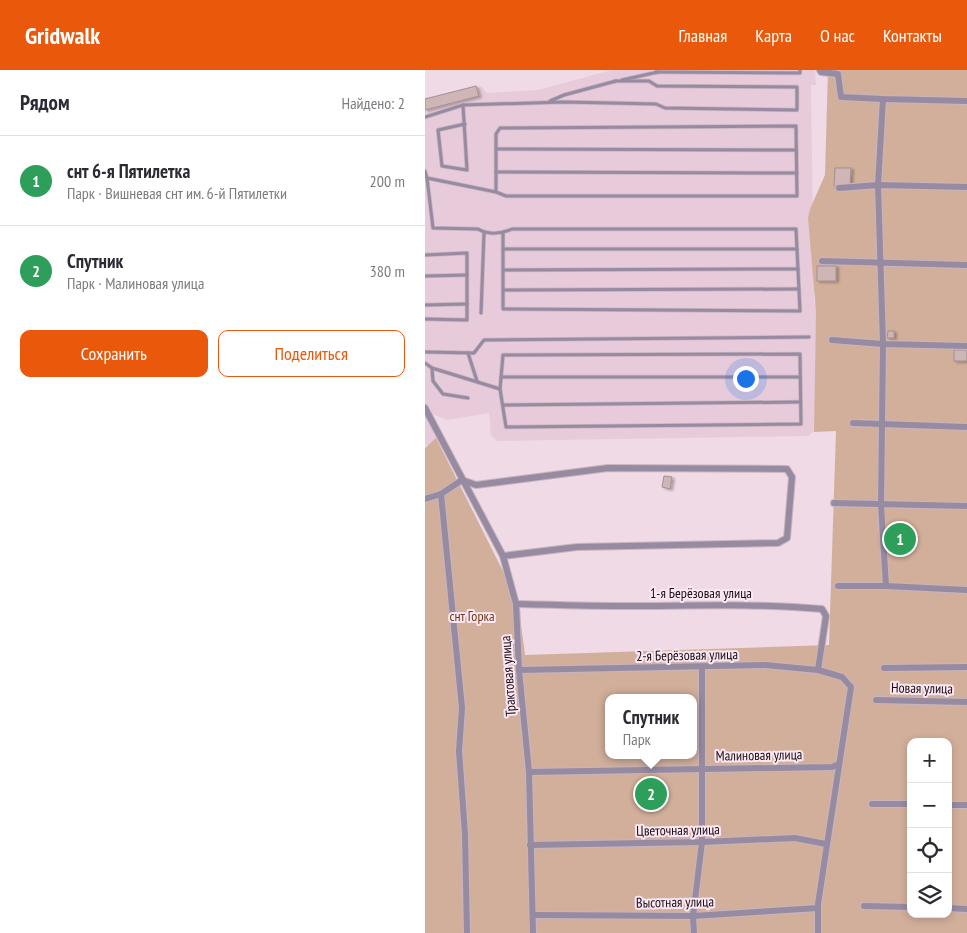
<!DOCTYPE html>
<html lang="ru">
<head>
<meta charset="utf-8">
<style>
	:root { --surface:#fff; --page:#f2f2f3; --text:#2b2b33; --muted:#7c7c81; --line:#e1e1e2; --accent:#ea580c }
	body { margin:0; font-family:"PT Sans Narrow",sans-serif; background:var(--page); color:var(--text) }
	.controls { position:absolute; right:15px; bottom:15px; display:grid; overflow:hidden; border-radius:10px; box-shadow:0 2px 8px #0003 }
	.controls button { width:45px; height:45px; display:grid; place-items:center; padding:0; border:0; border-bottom:1px solid var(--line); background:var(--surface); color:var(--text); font:25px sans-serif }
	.you { position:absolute; left:320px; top:308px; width:18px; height:18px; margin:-12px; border:4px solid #fff; border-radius:50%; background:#1a73e8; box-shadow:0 0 0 8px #1a73e833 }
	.badge { display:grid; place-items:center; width:32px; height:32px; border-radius:50%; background:var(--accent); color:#fff; font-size:16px; font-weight:700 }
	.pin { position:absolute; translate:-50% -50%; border:2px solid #fff; box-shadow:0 1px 5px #0006 }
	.popup { position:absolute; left:180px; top:624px; width:92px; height:65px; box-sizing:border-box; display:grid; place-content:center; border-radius:10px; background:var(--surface); filter:drop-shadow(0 1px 4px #0005); font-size:16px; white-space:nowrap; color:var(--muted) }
	.popup b { font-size:19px; color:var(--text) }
	.popup::after { content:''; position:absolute; left:50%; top:100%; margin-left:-10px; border:10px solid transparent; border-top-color:var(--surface) }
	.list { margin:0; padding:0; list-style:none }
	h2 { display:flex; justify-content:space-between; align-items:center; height:65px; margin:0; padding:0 20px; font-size:21px }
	h2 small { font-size:16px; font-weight:400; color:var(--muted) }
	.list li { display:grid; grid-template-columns:32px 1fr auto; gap:15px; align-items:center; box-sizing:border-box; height:90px; padding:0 20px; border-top:1px solid var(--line) }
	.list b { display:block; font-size:19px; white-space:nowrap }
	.list p { margin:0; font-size:16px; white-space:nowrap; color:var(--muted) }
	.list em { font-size:16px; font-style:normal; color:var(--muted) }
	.actions { display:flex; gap:10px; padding:15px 20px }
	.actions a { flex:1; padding:11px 0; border:1px solid var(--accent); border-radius:10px; text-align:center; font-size:18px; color:var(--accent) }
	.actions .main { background:var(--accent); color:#fff }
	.icon { flex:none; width:28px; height:28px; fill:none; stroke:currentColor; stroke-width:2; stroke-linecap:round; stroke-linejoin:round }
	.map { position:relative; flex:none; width:542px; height:863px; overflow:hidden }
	header { display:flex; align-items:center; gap:30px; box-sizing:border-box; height:70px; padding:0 25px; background:var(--accent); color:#fff }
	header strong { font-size:24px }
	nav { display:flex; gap:28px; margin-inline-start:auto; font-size:18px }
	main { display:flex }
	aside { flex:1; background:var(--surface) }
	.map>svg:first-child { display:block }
	.built { fill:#e7cbdb }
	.green { fill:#d2af9b; fill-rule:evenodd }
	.building { fill:#ceb6b6; stroke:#a58e8e; filter:url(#shadow) }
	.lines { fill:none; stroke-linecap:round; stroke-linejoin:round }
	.service-casing { stroke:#c8b5c0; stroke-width:4.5 }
	.minor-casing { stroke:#c8b5c0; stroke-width:8 }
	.service { stroke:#978ba2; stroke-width:3 }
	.minor { stroke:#978ba2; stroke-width:6 }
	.labels { text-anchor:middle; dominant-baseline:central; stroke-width:4; stroke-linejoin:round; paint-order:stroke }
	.street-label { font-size:14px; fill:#160f13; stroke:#fde7f3 }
	.park-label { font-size:14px; fill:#6e3914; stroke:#fde7f3 }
</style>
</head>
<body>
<header>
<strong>Gridwalk</strong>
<nav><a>Главная</a><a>Карта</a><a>О нас</a><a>Контакты</a></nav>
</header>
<main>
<aside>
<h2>Рядом<small>Найдено: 2</small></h2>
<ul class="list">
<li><span class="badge" style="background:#2e9e5b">1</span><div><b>снт 6-я Пятилетка</b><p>Парк · Вишневая снт им. 6-й Пятилетки</p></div><em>200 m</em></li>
<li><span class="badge" style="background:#2e9e5b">2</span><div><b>Спутник</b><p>Парк · Малиновая улица</p></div><em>380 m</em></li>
</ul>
<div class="actions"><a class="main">Сохранить</a><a>Поделиться</a></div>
</aside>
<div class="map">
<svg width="542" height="863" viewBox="0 0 542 863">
	<defs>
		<filter id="shadow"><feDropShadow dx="2.5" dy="1.5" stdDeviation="1" flood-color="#0004"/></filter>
	</defs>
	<rect width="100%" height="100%" fill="#efdae6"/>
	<polygon class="built" points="187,0 390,0 391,15 386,15 389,233 393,234 398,272 390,279 392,357 384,366 72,371 66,365 64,343 23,350 4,343 20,375 0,375 0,28 57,17 62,23 113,20"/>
	<path class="green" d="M403 0H542V863H0V378L11 368 93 531 100 585 404 575 411 361 389 362 391 242 383 148 385 139 400 105ZM184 628H268V685H184ZM486 672H523V844H486Z"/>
	<g class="building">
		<polygon points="51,16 54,26 0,40 0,29"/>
		<polygon points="410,98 426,98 425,116 409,116"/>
		<rect x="392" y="196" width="19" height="15"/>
		<polygon points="463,261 469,261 469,268 462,268"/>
		<rect x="529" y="280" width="13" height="11"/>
		<polygon points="239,406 247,407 245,419 237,417"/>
	</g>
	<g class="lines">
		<defs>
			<g id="service">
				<polyline points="231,2 375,3 375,0"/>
				<polyline points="197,10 233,2"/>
				<polyline points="125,31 139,25 191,11"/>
				<polyline points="38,35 42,100 17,96 13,60 40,54"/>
				<polyline points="0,47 38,35 139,32 231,34 240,38 372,40 372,17 232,16 224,11 190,11"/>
				<polyline points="71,79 371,80"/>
				<polyline points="0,101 2,108 71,122 81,126 372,126 371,56 75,58 71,64 71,122"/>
				<polyline points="71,102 372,103"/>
				<path d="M2 108 8 158 53 159C63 165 76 164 87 159H371L375 241 78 239V163"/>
				<polyline points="78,179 372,179"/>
				<polyline points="0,185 42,183 42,250 0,249"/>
				<polyline points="79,200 373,199"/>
				<polyline points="0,206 42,205"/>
				<polyline points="78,220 374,219"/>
				<polyline points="0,235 42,234"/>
				<polyline points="56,243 59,163"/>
				<polyline points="0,282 49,283 59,270 384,267"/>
				<polyline points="43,283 52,311"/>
				<polygon points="375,284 376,354 81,357 75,319 78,285"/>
				<polyline points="0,293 7,298 75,319"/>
				<polyline points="7,298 8,311 18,324 43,328"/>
				<polyline points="76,307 375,307"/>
				<polyline points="78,335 375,332"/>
			</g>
			<g id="minor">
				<polyline points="395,0 396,2 413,4 416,27 458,29 542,31"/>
				<polyline points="458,29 453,115 458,274 456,435 461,516"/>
				<polyline points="414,118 453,115 542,117"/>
				<polyline points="397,191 542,195"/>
				<polyline points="407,270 458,274 542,276"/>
				<polyline points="0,338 78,486 91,534 94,600 104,702 108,863"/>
				<polyline points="428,353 542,357"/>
				<polyline points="37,410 51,415 183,398 362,399 367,407 362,468 353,473 152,477 78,486"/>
				<polyline points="16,424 37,638 34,681 40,764 42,863"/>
				<polyline points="0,429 16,424 37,410"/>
				<polyline points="409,433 542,436"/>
				<polyline points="413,516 461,516 542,520"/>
				<path d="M91 534C127 535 162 536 198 536 264 536 331 533 397 539L401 546 393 600"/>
				<polyline points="459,598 542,597"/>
				<polyline points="94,600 340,595 393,600 417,607 426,617 393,834 393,863"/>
				<polyline points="451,630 542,632"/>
				<polyline points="104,702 407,697 414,694"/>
				<polyline points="447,734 486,734"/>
				<polyline points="523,735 542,735"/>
				<polyline points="105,775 277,772 370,768 401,774"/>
				<polyline points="439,836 486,837"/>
				<polyline points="523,838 542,839"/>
				<polyline points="108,845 268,846 393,838"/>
				<polyline points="269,863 268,846 277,772 277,597"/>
			</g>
		</defs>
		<use href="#service" class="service-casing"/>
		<use href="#minor" class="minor-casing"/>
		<use href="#service" class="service"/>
		<use href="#minor" class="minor"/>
	</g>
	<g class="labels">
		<g class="street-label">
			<text x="276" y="523">1-я Берёзовая улица</text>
			<text transform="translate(262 585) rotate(-1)">2-я Берёзовая улица</text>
			<text transform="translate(83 606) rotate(-94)">Трактовая улица</text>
			<text transform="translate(497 618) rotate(1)">Новая улица</text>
			<text transform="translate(334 685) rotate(-1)">Малиновая улица</text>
			<text transform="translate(253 760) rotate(-1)">Цветочная улица</text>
			<text transform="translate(250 832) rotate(-1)">Высотная улица</text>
		</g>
		<g class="park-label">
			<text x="47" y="546">снт Горка</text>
		</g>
	</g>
</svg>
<div class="controls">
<button>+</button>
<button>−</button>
<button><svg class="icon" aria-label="locate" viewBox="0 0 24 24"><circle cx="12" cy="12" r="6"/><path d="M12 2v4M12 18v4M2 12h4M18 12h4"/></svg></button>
<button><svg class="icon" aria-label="layers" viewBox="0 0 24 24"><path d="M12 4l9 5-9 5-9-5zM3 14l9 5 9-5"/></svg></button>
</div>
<div class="you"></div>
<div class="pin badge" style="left:475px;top:469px;background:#2e9e5b">1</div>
<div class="pin badge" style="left:226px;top:724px;background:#2e9e5b">2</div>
<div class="popup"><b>Спутник</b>Парк</div>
</div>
</main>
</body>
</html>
